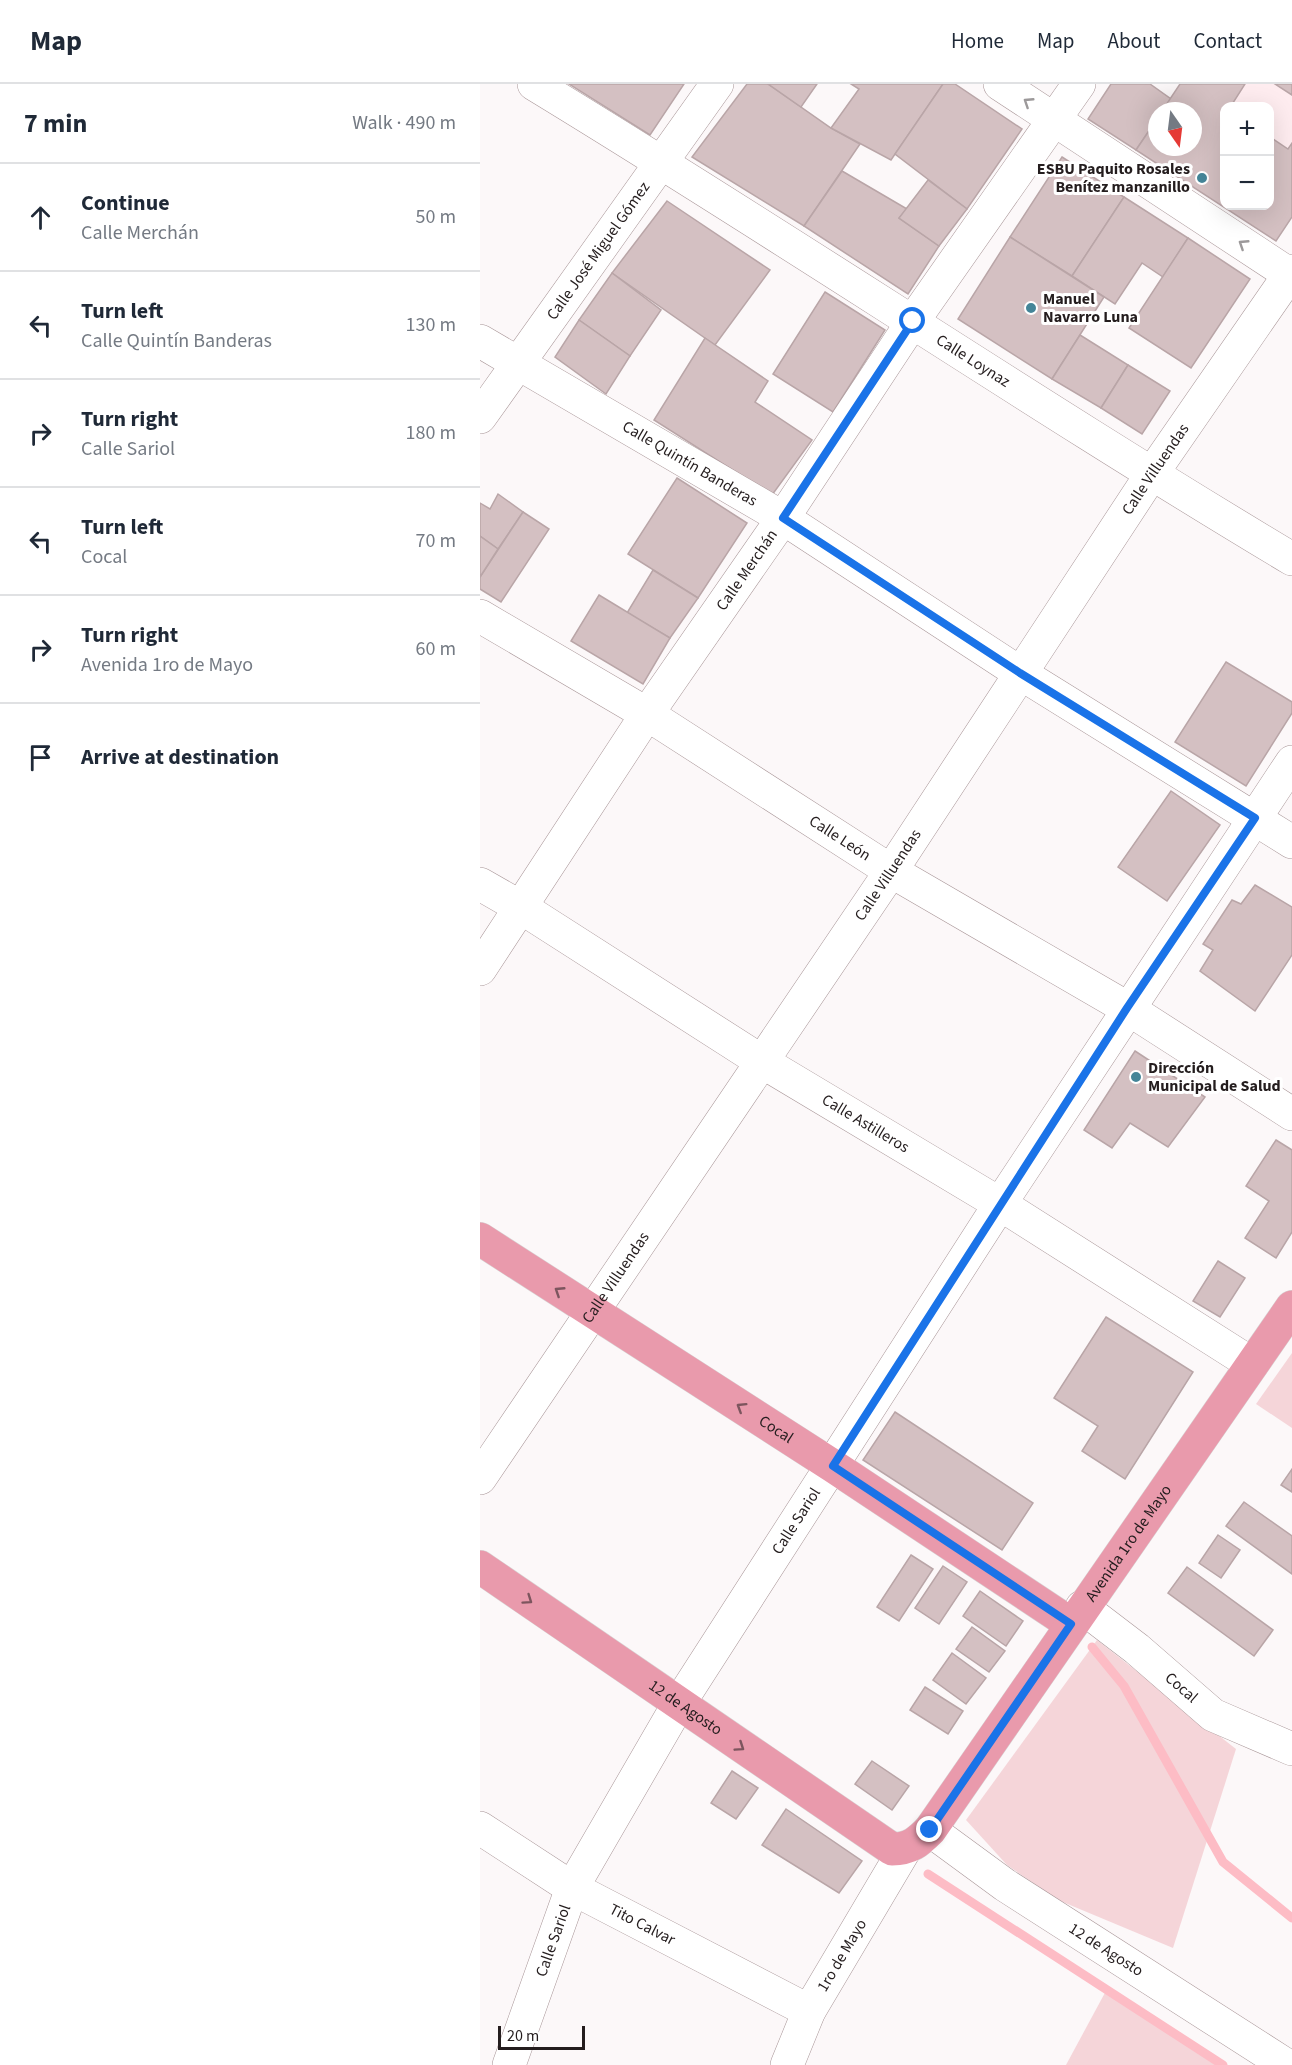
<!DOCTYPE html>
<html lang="en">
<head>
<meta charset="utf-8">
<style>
	:root { --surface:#fff; --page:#f6f6f7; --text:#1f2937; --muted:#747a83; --line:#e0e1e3 }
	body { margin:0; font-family:"Source Sans 3",sans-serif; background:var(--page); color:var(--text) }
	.controls { position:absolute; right:18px; top:18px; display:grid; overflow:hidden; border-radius:12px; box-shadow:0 6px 24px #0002 }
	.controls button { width:54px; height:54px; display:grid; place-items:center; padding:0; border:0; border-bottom:2px solid var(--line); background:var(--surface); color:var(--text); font:30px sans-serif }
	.compass { position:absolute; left:668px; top:18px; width:54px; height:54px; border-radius:50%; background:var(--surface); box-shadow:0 6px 24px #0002; rotate:166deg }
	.scale { position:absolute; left:18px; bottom:15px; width:87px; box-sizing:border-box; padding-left:6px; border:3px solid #241d1e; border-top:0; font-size:16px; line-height:21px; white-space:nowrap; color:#241d1e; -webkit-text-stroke:4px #fff; paint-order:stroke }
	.stop { position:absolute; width:18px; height:18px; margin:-14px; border:4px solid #1a73e8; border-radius:50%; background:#fff }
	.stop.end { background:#1a73e8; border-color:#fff; box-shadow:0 2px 6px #0008 }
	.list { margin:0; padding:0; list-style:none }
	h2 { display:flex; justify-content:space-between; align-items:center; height:78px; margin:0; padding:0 24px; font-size:26px }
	h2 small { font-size:20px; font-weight:400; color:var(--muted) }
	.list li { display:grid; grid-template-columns:39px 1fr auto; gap:18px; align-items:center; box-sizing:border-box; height:108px; padding:0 24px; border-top:2px solid var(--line) }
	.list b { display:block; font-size:22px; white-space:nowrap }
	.list p { margin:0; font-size:20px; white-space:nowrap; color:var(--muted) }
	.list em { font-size:20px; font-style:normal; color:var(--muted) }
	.icon { flex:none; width:33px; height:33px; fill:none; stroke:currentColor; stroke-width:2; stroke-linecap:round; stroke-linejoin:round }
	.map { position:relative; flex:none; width:812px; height:1981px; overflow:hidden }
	header { display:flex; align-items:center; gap:36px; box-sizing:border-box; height:84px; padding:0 30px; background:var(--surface); border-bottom:2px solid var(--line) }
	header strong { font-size:28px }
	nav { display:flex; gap:33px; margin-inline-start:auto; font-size:21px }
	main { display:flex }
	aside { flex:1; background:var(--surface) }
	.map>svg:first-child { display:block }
	.built { fill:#feecef; fill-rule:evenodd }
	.green { fill:#f5d5d9 }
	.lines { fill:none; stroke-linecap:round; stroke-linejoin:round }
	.stream { stroke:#fdbcc5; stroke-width:9 }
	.building { fill:#d4c0c2; stroke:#b9a5a7; stroke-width:1.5 }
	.minor-casing { stroke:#a99698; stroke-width:34 }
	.major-casing { stroke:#d8d6d6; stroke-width:34 }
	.minor { stroke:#fff; stroke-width:33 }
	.major { stroke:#e99aac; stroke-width:33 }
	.oneway { stroke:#9c999a }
	.oneway2 { stroke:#7d555e }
	.route { stroke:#1a73e8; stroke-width:8 }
	.poi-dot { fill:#448598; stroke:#fff; stroke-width:2 }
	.labels { text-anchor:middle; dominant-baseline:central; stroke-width:6; stroke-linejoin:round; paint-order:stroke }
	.poi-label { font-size:16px; font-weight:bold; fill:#241d1e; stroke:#fff; text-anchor:start }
	.street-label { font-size:16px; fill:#241d1e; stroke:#fff }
</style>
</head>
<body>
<header>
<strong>Map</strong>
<nav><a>Home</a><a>Map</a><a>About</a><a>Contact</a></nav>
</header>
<main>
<aside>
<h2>7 min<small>Walk · 490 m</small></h2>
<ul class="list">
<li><svg class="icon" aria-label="ahead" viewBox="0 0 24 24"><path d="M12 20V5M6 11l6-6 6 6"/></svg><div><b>Continue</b><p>Calle Merchán</p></div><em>50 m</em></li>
<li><svg class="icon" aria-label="left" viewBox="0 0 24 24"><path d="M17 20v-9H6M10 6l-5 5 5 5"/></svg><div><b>Turn left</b><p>Calle Quintín Banderas</p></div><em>130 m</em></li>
<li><svg class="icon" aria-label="right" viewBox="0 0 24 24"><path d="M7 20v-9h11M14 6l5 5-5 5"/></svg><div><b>Turn right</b><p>Calle Sariol</p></div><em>180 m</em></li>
<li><svg class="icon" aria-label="left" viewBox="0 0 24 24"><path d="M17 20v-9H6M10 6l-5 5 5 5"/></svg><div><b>Turn left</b><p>Cocal</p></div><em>70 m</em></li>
<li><svg class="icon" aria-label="right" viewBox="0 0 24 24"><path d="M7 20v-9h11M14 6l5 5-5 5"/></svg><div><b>Turn right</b><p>Avenida 1ro de Mayo</p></div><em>60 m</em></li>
<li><svg class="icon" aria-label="arrive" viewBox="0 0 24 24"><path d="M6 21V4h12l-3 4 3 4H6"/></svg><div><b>Arrive at destination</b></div></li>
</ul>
</aside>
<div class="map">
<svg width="812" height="1981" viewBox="0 0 812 1981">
	<rect width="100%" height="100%" fill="#fcf8f9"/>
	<path class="built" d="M700 0H795L812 11V133L796 157 656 66 677 35V63H713V27ZM744 22H790V122H744Z"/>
	<g class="green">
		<polygon points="812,1269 812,1344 776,1320"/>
		<polygon points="617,1556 756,1665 693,1864 578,1816 527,1781 486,1736"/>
		<polygon points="627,1905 742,1981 586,1981"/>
	</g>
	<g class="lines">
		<g class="stream">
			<polyline points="612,1563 644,1602 743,1778 812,1834"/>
			<polyline points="448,1790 743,1981"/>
		</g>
	</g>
	<g class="building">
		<polygon points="89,0 204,0 170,51"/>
		<polygon points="267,0 288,0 351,44 380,60 324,142 212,73"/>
		<polygon points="288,0 337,0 321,23"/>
		<polygon points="371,0 463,0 411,76 351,44 379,5"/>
		<polygon points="463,0 475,0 542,45 487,125 415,70"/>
		<polygon points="631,0 670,0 691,15 682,27 677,27 677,35 656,66 608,35"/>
		<polygon points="700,0 765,0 751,22 744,22 744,122 790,122 790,53 808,65 812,59 812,133 796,157 656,66 677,35 677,63 713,63 713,27 682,27"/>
		<polygon points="795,0 812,0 812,11"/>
		<polygon points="582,73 644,113 592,192 530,153"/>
		<polygon points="362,87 427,125 419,134 459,162 428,210 324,142"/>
		<polygon points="448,96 487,125 459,162 419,134"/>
		<polygon points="644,113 708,154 683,193 662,179 635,220 592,192"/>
		<polygon points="187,117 290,186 235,261 132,189"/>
		<polygon points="530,153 624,213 572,295 478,235"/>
		<polygon points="708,154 770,195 711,284 649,244"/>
		<polygon points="132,189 181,226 150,272 99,236"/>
		<polygon points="345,208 405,246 353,328 293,290"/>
		<polygon points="99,236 150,272 126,310 75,273"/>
		<polygon points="600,251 648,281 621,324 572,295"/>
		<polygon points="225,254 288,297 275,318 332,356 292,411 174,336"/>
		<polygon points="648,281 690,307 662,350 621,324"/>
		<polygon points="197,394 267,439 218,514 148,470"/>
		<polygon points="18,410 43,428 18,465 0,452 0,419 10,425"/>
		<polygon points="43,428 69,445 21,518 0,505 0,493"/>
		<polygon points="0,452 18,465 0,493"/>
		<polygon points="173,486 218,514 190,554 147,529"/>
		<polygon points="119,511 190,554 163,600 91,557"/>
		<polygon points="746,578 812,618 812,629 766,702 695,658"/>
		<polygon points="691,707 740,741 687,817 638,783"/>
		<polygon points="775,801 812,823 812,871 775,927 720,887 733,866 723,860 752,816 761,820"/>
		<polygon points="655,967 725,1013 688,1063 650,1039 632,1064 604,1046"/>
		<polygon points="796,1056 812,1066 812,1148 796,1174 765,1154 789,1117 766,1102"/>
		<polygon points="738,1177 765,1194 740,1233 713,1217"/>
		<polygon points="626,1233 713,1288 645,1395 602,1367 618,1342 574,1314"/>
		<polygon points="415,1328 553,1419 522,1466 383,1376"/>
		<polygon points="812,1385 812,1408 801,1401"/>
		<polygon points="764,1418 812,1452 812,1490 746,1442"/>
		<polygon points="738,1451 760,1466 741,1494 719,1479"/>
		<polygon points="431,1471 453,1485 419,1537 397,1523"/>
		<polygon points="463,1482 487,1498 459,1540 435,1524"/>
		<polygon points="707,1483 793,1546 774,1572 688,1509"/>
		<polygon points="500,1507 543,1537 526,1562 483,1532"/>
		<polygon points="492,1543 525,1567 509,1588 476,1565"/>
		<polygon points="472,1569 506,1594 486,1620 453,1596"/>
		<polygon points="445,1603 483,1627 468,1650 430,1626"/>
		<polygon points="392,1677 429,1702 412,1726 375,1700"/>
		<polygon points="252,1687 278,1704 256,1735 231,1719"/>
		<polygon points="306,1725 382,1777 359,1809 282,1761"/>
	</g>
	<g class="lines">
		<defs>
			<g id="minor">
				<path id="s1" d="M54 0C309 155 556 322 812 475"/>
				<polyline points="520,0 812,192"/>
				<path id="s2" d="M0 257 303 434 540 589 812 758"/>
				<path id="s3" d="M0 333 237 0"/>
				<path id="s4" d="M0 532 167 630 411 787 647 924 812 1030"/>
				<path id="s5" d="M0 800 42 824 281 977 520 1120 772 1280"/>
				<path id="s6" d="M0 885 167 630 303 434 433 237 599 0"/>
				<path id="s7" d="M0 1394 411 787 671 391 812 187"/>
				<path id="s8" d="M602 1523 657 1565 733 1631 812 1665"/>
				<path id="s9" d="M0 1744 92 1804 329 1927"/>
				<path id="s10" d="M450 1746 525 1801 806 1981"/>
				<path id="s11" d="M29 1981 92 1804 198 1621 520 1120 812 678"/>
				<path id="s12" d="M307 1981 329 1927 425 1765"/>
			</g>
			<g id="major">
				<path id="s13" d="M0 1155 353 1382 591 1540"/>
				<path id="s14" d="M0 1483 412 1765C430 1765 438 1758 450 1746L812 1223"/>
			</g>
		</defs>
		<use href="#minor" class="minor-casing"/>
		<use href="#major" class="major-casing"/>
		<use href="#minor" class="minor"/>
		<use href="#major" class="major"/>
	</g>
	<defs><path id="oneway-chevron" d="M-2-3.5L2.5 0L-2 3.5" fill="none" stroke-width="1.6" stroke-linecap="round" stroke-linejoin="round" transform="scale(1.5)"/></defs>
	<g class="oneway">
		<use href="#oneway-chevron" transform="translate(548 18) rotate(-147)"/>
		<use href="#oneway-chevron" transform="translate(763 160) rotate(-147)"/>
	</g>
	<g class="oneway2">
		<use href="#oneway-chevron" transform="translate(79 1207) rotate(-147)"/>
		<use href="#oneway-chevron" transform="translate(261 1323) rotate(-148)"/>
		<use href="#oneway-chevron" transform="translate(48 1516) rotate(35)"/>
		<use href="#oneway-chevron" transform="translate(260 1663) rotate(34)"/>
	</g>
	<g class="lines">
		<polyline class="route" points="433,237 303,434 540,589 775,734 647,924 353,1382 591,1540 450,1746"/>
	</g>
	<g class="poi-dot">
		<circle cx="722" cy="94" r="6"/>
		<circle cx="551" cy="224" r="6"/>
		<circle cx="656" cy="993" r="6"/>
	</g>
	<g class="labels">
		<g class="poi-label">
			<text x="710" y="85" text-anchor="end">ESBU Paquito Rosales<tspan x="710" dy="18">Benítez manzanillo</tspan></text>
			<text x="563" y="215">Manuel<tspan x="563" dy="18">Navarro Luna</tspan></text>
			<text x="668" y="984">Dirección<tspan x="668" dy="18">Municipal de Salud</tspan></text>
		</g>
		<g class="street-label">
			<text stroke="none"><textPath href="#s3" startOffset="204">Calle José Miguel Gómez</textPath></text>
			<text stroke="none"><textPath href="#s1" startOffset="519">Calle Loynaz</textPath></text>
			<text stroke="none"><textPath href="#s2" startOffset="243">Calle Quintín Banderas</textPath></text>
			<text stroke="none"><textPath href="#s7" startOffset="1214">Calle Villuendas</textPath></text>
			<text stroke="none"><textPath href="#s6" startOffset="480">Calle Merchán</textPath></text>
			<text stroke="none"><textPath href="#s4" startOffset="423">Calle León</textPath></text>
			<text stroke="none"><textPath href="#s7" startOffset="728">Calle Villuendas</textPath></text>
			<text stroke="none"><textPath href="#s5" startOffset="454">Calle Astilleros</textPath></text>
			<text stroke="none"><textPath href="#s7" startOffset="242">Calle Villuendas</textPath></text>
			<text stroke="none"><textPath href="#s13" startOffset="352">Cocal</textPath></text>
			<text stroke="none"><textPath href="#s11" startOffset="618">Calle Sariol</textPath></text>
			<text stroke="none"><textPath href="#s14" startOffset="892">Avenida 1ro de Mayo</textPath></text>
			<text stroke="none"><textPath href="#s8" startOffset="128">Cocal</textPath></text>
			<text stroke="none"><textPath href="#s14" startOffset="249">12 de Agosto</textPath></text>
			<text stroke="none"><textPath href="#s9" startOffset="189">Tito Calvar</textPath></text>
			<text stroke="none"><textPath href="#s11" startOffset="132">Calle Sariol</textPath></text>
			<text stroke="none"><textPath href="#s10" startOffset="213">12 de Agosto</textPath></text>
			<text stroke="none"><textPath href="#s12" startOffset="123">1ro de Mayo</textPath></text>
		</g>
	</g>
</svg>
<div class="controls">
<button>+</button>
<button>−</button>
</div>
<svg class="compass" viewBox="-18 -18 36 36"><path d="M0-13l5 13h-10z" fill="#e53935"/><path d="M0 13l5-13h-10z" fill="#747a83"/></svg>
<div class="scale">20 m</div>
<div class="stop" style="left:433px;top:237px"></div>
<div class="stop end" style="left:450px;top:1746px"></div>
</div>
</main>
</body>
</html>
